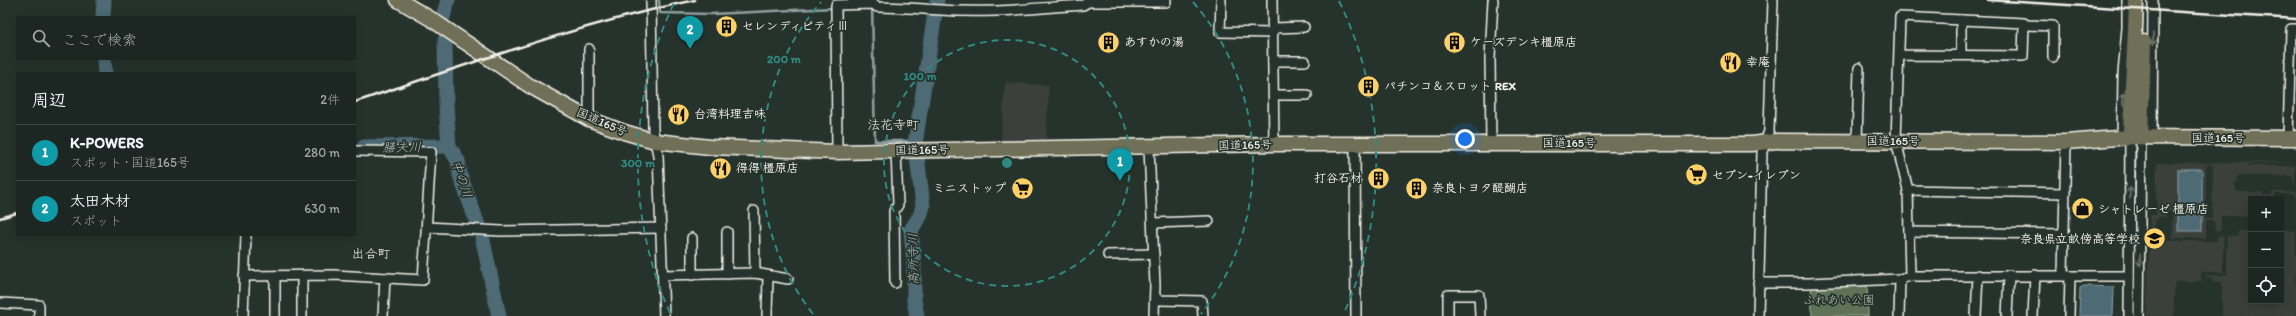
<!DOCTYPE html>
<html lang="ja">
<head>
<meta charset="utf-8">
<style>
	:root { --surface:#1c2622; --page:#29322f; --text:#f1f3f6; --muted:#a0a5a5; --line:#3a4340; --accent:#2563eb }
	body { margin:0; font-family:Itim,"Klee One",sans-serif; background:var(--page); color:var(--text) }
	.controls { position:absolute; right:12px; bottom:12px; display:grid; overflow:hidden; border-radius:0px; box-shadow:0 2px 10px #0003 }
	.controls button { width:36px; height:36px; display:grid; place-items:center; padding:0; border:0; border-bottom:1px solid var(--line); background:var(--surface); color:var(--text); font:20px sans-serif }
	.you { position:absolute; left:1465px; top:139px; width:14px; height:14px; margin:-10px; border:3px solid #fff; border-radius:50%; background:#1a73e8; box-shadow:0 0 0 6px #1a73e833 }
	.badge { display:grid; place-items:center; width:26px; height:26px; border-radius:50%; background:var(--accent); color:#fff; font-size:13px; font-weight:700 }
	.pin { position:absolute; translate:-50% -33px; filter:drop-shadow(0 1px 2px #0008) }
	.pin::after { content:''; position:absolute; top:21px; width:14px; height:12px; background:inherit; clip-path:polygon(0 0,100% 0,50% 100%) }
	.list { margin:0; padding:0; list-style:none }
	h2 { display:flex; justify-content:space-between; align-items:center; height:52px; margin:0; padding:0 16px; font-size:17px }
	h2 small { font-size:13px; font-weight:400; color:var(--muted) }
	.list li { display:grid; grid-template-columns:26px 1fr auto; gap:12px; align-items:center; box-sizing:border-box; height:56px; padding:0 16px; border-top:1px solid var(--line) }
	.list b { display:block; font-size:15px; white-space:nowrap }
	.list p { margin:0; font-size:13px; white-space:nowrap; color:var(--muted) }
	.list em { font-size:13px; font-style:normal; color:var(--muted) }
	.icon { flex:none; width:22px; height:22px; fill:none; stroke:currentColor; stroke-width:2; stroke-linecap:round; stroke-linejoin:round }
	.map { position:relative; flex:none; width:2296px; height:316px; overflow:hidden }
	.search { position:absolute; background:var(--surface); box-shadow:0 2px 10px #0003; left:16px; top:16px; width:340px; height:44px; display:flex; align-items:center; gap:10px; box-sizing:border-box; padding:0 14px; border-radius:0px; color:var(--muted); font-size:15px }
	.panel { position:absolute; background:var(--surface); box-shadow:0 2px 10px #0003; left:16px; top:72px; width:340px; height:164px; border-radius:0px }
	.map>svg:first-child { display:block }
	.built { fill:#3a403e; fill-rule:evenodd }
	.green { fill:#5d7256; stroke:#a8b29f }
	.water { fill:#4e6b74; stroke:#90a1a2 }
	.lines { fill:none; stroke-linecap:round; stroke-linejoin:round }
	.stream { stroke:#90a1a2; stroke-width:2.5 }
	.river { stroke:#4e6b74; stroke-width:15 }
	.minor-casing { stroke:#f4f1e8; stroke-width:12 }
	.highway-casing { stroke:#f4f1e8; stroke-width:17 }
	.minor { stroke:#26332d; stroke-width:9 }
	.highway { stroke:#706f59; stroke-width:14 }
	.rail { stroke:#f4f1e8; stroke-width:2.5 }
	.oneway { stroke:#6e766e }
	.ring { fill:none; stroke:#318880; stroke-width:2; stroke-dasharray:7 5 }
	.labels { text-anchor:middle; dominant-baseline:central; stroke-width:3.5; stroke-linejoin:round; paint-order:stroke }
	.poi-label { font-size:12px; font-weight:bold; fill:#f4f1e8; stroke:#26332d; text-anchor:start }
	.street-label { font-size:12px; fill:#f4f1e8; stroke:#26332d }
	.park-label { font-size:12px; fill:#b8beae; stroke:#26332d }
	.neighbourhood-label { font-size:13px; fill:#f4f1e8; stroke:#26332d }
	.water-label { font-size:13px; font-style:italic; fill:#b2bbba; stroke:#26332d }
	.centre { fill:#318880; stroke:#26332d; stroke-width:2 }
	.ring-label { font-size:12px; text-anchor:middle; font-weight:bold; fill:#318880; stroke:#26332d; stroke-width:3.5; stroke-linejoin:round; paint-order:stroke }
</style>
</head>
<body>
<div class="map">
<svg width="2296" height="316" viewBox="0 0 2296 316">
	<rect width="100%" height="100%" fill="#26332d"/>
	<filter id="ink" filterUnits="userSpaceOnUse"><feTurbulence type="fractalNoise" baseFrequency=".025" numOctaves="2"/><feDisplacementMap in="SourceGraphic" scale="8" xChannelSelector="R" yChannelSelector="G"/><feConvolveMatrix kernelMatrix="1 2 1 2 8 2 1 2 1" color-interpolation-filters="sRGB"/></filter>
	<g filter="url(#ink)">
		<g class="built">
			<polygon points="1005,83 1049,85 1046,141 1001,142"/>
			<path d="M2296 162 2248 164V166H2296L2294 187 2292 176H2237V183H2234L2237 192H2263V195H2272V192H2296V200L2294 194H2275V199H2251V216H2221V231H2215L2214 221H2206V238H2173L2172 212H2166V217H2158V219L2154 220V238H2161V241H2217V236H2223V272H2201V281H2176V283L2174 284V316H2147L2150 215H2156L2157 163ZM2208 164H2211L2213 167 2212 219H2206V167Z"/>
			<polygon points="2281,229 2296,231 2296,316 2222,316 2222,282 2213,282 2213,278 2206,278 2206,276 2227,275 2227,236 2238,236 2238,231 2251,231 2251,301 2281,301"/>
		</g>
		<polygon class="green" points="1867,283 1868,316 1812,316 1811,284"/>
		<g class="water">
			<rect x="2178" y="169" width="24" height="62"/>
			<polygon points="2084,286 2114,287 2113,316 2079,316 2080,288"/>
		</g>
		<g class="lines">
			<g class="stream">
				<polyline points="659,0 660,13 712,14 834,8"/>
				<polyline points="872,7 875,141 916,141"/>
			</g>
			<g class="river">
				<polyline points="103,17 104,0"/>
				<polyline points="443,17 448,0"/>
				<polyline points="445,40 446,105 449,146 458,161 460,175 482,236 499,316"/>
				<polyline points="104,59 105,73"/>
				<polyline points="915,144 937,0"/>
				<polyline points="364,147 449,146"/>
				<polyline points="917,156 923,206 920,216 911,230 914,265 914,300 917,316"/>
			</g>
			<defs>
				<g id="minor">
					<polyline points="651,0 653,131 658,155 664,316"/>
					<polyline points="1221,0 1220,32 1273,33"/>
					<polyline points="1272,0 1274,144"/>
					<polyline points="2024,25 2053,26 2053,57"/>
					<polyline points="1273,28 1304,27"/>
					<polyline points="589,49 589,119"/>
					<polyline points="1900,55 2023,56 2024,23 1900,17 1896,141 1908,190 1910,276"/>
					<polyline points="1961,55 1961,20"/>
					<polyline points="1273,61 1305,61"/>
					<polyline points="1274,95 1307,95"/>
					<polyline points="2152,137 2153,0"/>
					<polyline points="2122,138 2123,74 2127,28 2127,0"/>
					<polyline points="2288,138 2291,29 2296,29"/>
					<polyline points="1857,141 1859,68"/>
					<polyline points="1491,143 1490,58 1493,0"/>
					<polyline points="1355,145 1356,316"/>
					<polyline points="1149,148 1155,285 1154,316"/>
					<path d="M837 152 836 5 874 4 877 7C899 7 920 9 941 10 988 14 1036 8 1083 5L1088 2H1166V0"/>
					<polyline points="1908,190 2065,193"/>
					<polyline points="754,211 755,273"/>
					<polyline points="1153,223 1209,221"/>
					<polyline points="427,227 501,231 661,228"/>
					<polyline points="727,232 727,274"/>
					<polyline points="1909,232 2064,234"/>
					<polyline points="692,238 692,275"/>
					<polyline points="1108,255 1154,254"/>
					<polyline points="663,275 755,273 788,279"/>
					<polyline points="2063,275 2066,142"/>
					<polyline points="244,276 334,275 423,280 431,152 355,151"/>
					<polyline points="895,283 894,211 898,205 896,150"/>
					<polyline points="1758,283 1809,283 1900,279 1910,276 2129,276"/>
					<polyline points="1155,297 1160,300 1202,301 1203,316"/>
					<polyline points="0,303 39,305 39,316"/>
					<polyline points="243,316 246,235"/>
					<polyline points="275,316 275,277"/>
					<polyline points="302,316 302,276"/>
					<polyline points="383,316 385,278"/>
					<polyline points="767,316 768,276"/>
					<polyline points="1448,316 1448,295 1479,295 1480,316"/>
					<polyline points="1758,316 1762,152 1769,131 1773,0"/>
					<polyline points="1899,316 1900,279"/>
					<polyline points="1976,316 1978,275"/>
					<polyline points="2007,316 2009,275"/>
					<polyline points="2033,316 2035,275"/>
					<polyline points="2069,316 2070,276"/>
					<polyline points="2129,316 2130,137"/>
					<polyline points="2139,316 2141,137"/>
				</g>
				<g id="highway">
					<polyline points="398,0 431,19 530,86 589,119 624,132 655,141 710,147 837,152 1274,144 1752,144 1775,141 2066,142 2130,137 2296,138"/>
					<path d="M2130 137C2131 91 2135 46 2136 0"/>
					<polyline points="2141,137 2144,42"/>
				</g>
			</defs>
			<use href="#minor" class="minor-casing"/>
			<use href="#highway" class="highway-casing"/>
			<use href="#minor" class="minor"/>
			<use href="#highway" class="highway"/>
			<g class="rail">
				<polyline points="1988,0 2296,19"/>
				<path d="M355 102C466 65 580 24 695 0"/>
				<polyline points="0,218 17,213"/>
			</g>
		</g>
		<defs><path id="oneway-shaft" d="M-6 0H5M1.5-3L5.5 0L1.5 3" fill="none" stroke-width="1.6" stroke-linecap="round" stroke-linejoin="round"/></defs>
		<g class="oneway">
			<use href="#oneway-shaft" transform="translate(2153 39) rotate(90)"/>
			<use href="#oneway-shaft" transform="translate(2123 99) rotate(-90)"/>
			<use href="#oneway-shaft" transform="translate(2130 193) rotate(-89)"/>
			<use href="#oneway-shaft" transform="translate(2140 260) rotate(92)"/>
		</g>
	</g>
	<g class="ring">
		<circle cx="1007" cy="163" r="123"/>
		<path d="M813 314A246 246 0 0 1 821 2M1193 2A246 246 0 0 1 1201 314"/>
		<path d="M670 313A369 369 0 0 1 675 1M1339 1A369 369 0 0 1 1344 313"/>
	</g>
	<defs>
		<symbol id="building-disc" viewBox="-11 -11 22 22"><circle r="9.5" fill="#ffd166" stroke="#26332d"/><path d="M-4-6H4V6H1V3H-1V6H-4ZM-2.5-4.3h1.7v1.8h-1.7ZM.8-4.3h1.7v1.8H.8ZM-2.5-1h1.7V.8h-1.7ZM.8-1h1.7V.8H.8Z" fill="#111"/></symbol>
		<symbol id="restaurant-disc" viewBox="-11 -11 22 22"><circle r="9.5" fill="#ffd166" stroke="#26332d"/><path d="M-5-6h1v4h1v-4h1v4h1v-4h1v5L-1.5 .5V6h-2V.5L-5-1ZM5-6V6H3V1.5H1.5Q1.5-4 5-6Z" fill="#111"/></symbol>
		<symbol id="supermarket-disc" viewBox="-11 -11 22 22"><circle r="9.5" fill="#ffd166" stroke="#26332d"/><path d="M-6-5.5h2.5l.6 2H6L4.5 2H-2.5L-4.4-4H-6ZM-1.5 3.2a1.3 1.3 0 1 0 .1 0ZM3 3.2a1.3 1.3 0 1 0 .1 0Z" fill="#111"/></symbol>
		<symbol id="shop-disc" viewBox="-11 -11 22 22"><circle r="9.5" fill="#ffd166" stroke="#26332d"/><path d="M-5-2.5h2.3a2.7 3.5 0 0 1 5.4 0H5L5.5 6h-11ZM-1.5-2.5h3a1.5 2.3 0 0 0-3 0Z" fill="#111"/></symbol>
		<symbol id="school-disc" viewBox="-11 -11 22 22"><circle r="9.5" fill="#ffd166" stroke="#26332d"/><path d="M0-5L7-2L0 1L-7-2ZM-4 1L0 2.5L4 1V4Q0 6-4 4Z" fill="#111"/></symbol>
	</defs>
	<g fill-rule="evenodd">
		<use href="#building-disc" x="714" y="14" width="25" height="25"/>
		<use href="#building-disc" x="1096" y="30" width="25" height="25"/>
		<use href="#building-disc" x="1442" y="30" width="25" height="25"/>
		<use href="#restaurant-disc" x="1718" y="50" width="25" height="25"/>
		<use href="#building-disc" x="1356" y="74" width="25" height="25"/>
		<use href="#restaurant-disc" x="666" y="102" width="25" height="25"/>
		<use href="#restaurant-disc" x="708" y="156" width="25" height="25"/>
		<use href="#supermarket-disc" x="1684" y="162" width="25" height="25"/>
		<use href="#building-disc" x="1366" y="166" width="25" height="25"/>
		<use href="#supermarket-disc" x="1010" y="176" width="25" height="25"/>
		<use href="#building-disc" x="1404" y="176" width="25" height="25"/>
		<use href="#shop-disc" x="2070" y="196" width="25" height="25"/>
		<use href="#school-disc" x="2142" y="226" width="25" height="25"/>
	</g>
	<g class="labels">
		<g class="poi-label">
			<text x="742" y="26">セレンディピティⅢ</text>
			<text x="1124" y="42">あすかの湯</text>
			<text x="1470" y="42">ケーズデンキ橿原店</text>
			<text x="1746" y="62">幸庵</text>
			<text x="1384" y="86">パチンコ＆スロット REX</text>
			<text x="694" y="114">台湾料理吉味</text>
			<text x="736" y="168">得得 橿原店</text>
			<text x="1712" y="175">セブン-イレブン</text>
			<text x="1362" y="178" text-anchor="end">打谷石材</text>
			<text x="1006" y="188" text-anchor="end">ミニストップ</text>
			<text x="1432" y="188">奈良トヨタ醍醐店</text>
			<text x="2098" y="209">シャトレーゼ 橿原店</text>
			<text x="2140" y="239" text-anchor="end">奈良県立畝傍高等学校</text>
		</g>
		<g class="street-label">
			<text transform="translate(602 122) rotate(23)">国道165号</text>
			<text x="2218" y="138">国道165号</text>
			<text x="1893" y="141">国道165号</text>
			<text x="1569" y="143">国道165号</text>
			<text transform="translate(1245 145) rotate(-1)">国道165号</text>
			<text transform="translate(922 150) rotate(-1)">国道165号</text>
		</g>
		<g class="park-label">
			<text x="1839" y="300">ふれあい公園</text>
		</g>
		<g class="neighbourhood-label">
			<text x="893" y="124">法花寺町</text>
			<text x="371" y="253">出合町</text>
		</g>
		<g class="water-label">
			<text transform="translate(402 147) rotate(-1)">膳夫川</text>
			<text transform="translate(462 179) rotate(71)">中の川</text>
			<text transform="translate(913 259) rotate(-91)">高所寺川</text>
		</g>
	</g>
	<circle cx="1007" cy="163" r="6" class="centre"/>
	<g class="ring-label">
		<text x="784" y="63">200 m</text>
		<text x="920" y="80">100 m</text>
		<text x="638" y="167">300 m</text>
	</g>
</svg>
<div class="controls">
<button>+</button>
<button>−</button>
<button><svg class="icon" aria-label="locate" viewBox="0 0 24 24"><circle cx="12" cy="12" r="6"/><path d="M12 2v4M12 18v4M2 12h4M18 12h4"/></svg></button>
</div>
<div class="you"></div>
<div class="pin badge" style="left:1120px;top:181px;background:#0f9aa8">1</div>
<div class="pin badge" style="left:690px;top:49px;background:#0f9aa8">2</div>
<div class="search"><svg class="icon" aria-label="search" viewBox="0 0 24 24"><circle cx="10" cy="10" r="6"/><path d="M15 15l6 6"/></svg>ここで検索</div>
<section class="panel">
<h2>周辺<small>2件</small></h2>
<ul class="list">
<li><span class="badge" style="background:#0f9aa8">1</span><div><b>K-POWERS</b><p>スポット · 国道165号</p></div><em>280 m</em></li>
<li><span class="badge" style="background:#0f9aa8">2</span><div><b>太田木材</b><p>スポット</p></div><em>630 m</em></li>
</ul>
</section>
</div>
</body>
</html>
